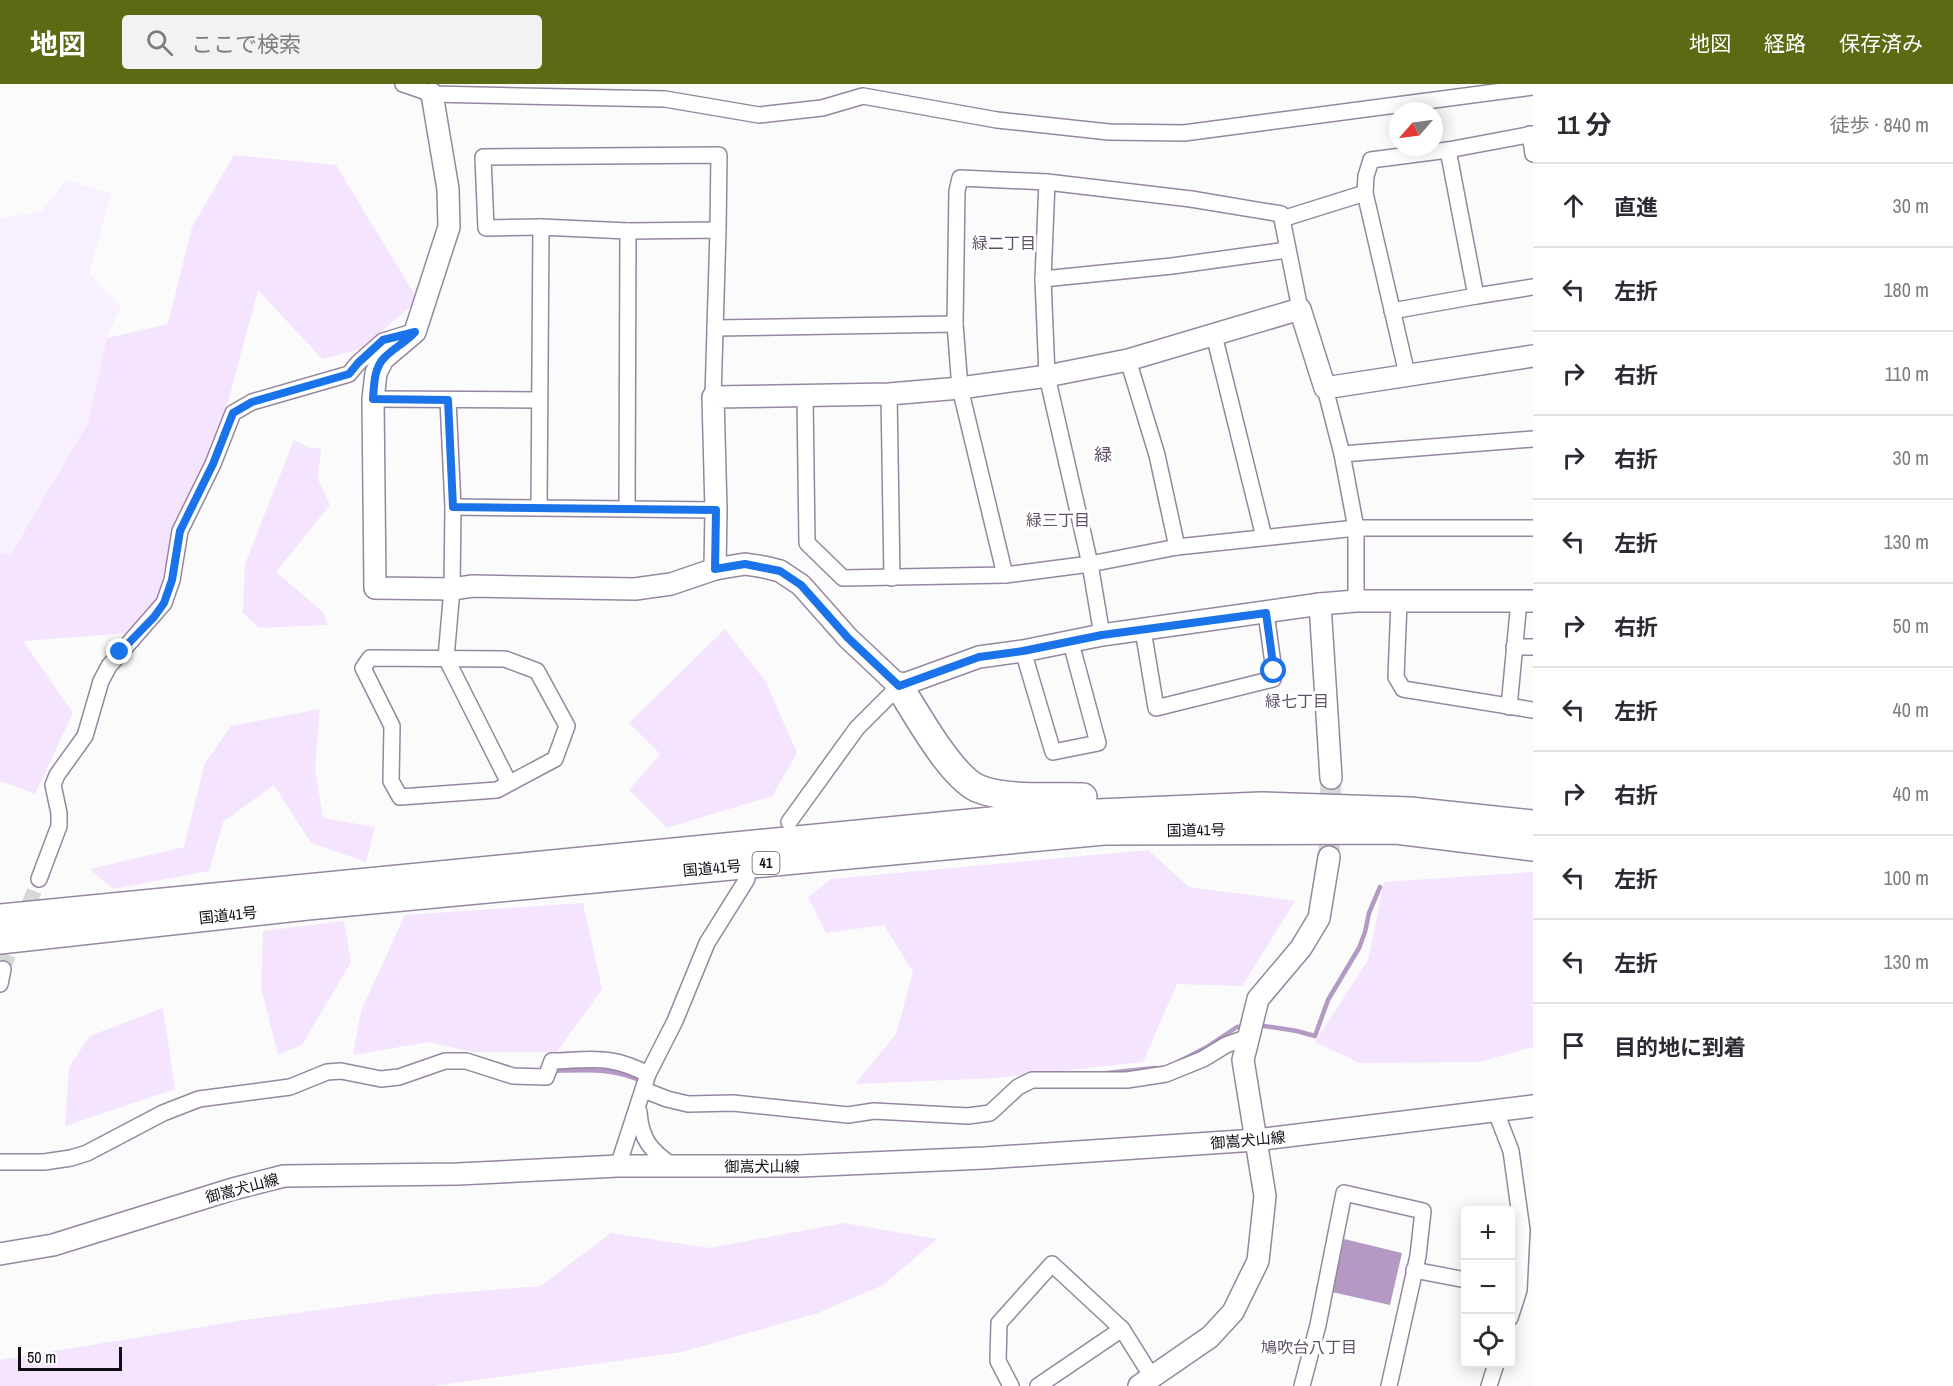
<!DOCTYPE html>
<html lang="ja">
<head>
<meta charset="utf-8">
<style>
	:root { --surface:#fff; --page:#f2f2f3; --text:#2b2b33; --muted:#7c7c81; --line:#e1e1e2; --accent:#5c6a13 }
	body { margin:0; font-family:"Archivo Narrow","Noto Sans JP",sans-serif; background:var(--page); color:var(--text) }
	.controls { position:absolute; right:18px; bottom:18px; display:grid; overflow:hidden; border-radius:6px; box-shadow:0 3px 15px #0003 }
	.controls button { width:54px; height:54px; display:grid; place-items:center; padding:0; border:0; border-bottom:2px solid var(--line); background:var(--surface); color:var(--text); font:30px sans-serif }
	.compass { position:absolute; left:1389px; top:18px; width:54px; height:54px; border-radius:50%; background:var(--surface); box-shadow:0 3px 15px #0003; rotate:242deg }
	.scale { position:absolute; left:18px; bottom:15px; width:104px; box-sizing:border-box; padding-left:6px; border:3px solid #120c15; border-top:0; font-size:16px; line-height:21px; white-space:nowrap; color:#120c15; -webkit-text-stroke:4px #fff; paint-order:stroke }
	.stop { position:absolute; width:18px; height:18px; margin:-14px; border:4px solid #1a73e8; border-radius:50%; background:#fff }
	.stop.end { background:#1a73e8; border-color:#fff; box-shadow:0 2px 6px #0008 }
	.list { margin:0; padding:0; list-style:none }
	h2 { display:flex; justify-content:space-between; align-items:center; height:78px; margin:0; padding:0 24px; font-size:26px }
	h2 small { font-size:20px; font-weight:400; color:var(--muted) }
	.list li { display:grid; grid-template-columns:39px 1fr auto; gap:18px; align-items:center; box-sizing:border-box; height:84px; padding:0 24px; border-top:2px solid var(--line) }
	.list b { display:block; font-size:22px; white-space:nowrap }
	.list em { font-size:20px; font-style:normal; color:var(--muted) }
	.icon { flex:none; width:33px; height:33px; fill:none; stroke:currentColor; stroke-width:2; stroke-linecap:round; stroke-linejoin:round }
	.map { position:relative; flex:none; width:1533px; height:1302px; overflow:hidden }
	header { display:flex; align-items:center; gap:36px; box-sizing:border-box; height:84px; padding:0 30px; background:var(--accent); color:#fff }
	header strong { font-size:28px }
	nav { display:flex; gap:33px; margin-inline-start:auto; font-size:21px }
	.search { width:420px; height:54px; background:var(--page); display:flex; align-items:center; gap:15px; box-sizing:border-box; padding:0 21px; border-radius:6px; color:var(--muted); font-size:22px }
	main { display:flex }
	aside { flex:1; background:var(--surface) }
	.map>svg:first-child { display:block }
	.built { fill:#f8f0fe }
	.green { fill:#f5e4fe }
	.water { fill:#b499c4 }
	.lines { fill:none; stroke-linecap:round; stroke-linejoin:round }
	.stream { stroke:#b499c4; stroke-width:4.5 }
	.street-tunnel { stroke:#d8d7d8; stroke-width:15; stroke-dasharray:15 8; stroke-linecap:butt }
	.secondary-tunnel { stroke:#d8d7d8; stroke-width:21; stroke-dasharray:21 10; stroke-linecap:butt }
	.street-casing { stroke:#9686a0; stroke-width:18 }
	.secondary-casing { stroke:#9686a0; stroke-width:24 }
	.highway-casing { stroke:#9686a0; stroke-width:30 }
	.street { stroke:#fff; stroke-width:15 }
	.secondary { stroke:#fff; stroke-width:21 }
	.highway { stroke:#fff; stroke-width:27 }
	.route { stroke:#1a73e8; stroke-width:8 }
	.labels { text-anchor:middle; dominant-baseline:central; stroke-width:6; stroke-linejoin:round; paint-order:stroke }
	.shield { fill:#fff; stroke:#59555b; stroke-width:1.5 }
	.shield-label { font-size:14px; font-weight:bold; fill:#120c15 }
	.street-label { font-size:15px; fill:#120c15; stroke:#fff }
	.neighbourhood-label { font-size:16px; fill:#605168; stroke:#fff }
	.quarter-label { font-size:18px; fill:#605168; stroke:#fff }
</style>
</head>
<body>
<header>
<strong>地図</strong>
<div class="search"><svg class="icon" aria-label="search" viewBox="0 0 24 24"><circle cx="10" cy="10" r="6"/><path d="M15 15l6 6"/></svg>ここで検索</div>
<nav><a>地図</a><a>経路</a><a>保存済み</a></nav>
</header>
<main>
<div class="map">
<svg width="1533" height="1302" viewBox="0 0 1533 1302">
	<rect width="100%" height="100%" fill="#fbfbfb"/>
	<polygon class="built" points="66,96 111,109 89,190 121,222 107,254 88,339 9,471 0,468 0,134 41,128"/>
	<g class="green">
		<polygon points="234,71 336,81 418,216 361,265 322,275 258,206 225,329 210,372 176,434 159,511 130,549 23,557 73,629 35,710 0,697 0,468 10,471 88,339 107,254 168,240 192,143"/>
		<polygon points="294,356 312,365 321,363 318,395 330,421 276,488 324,529 327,541 259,544 243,529 245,480"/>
		<polygon points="725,545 766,598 797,669 772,712 667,744 629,706 660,670 629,639"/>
		<polygon points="320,625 315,684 323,734 375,743 366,778 311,759 274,701 223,738 209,787 113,805 90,785 184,763 205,679 231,642"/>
		<polygon points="1148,766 1189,803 1295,817 1242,902 1177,900 1143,978 996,994 855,1000 896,950 913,888 884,841 826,849 808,813 831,795"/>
		<polygon points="1533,788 1533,963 1479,978 1360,979 1315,958 1368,876 1384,798"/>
		<polygon points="583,819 602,905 557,968 473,968 429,958 353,971 361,927 405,831"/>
		<polygon points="344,837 351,878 302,961 278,971 261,904 263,847"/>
		<polygon points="163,924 175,1005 65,1042 69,983 90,952"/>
		<polygon points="844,1139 937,1155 883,1201 818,1229 682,1268 433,1302 0,1302 0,1276 244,1236 438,1210 541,1202 611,1149 709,1164"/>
	</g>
	<polygon class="water" points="1344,1155 1402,1169 1390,1221 1332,1208"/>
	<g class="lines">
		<g class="stream">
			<polyline points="1258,941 1297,947 1315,952 1328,916 1359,864 1365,848 1369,829 1380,803"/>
			<polyline points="1178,978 1207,963 1237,943 1246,942"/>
			<path d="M552 987C587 986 612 983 644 998"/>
			<polyline points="1107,989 1155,984"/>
		</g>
		<polyline class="street-tunnel" points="3,885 39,795"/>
		<polyline class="secondary-tunnel" points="1329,773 1331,694"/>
		<defs>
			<g id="street">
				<polyline points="403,0 432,10 665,15 759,31 822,24 863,12 997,36 1109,48 1184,49 1533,3"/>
				<polyline points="1530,50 1533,70"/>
				<polyline points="1448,66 1476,212 1533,203"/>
				<polyline points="1047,98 1191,115 1281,130 1286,134"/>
				<polyline points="541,143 486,144 483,73 719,71 718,146"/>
				<polyline points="1043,195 1047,292 1090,480 1102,551"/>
				<polyline points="1300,225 1282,135 1365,109"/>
				<polyline points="1392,227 1476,212"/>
				<polyline points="715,244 955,240"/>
				<polyline points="1214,251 1264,453"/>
				<polyline points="1128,276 1157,371 1177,463"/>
				<polyline points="1407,290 1365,109 1366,92 1371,76 1448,66 1533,50"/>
				<polyline points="1325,304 1342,370 1356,444 1356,517"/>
				<polyline points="889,310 892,494"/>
				<polyline points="713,313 718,146 628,147 541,143 539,424 716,426"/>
				<polyline points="805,313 807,459 843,494 1005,491 1090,480 1177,463 1356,444 1533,444"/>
				<polyline points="373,315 539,316"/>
				<polyline points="448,316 453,423 452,505 446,574 509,699"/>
				<polyline points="1342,370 1533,355"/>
				<polyline points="453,423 539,424"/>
				<polyline points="627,424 628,147"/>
				<polyline points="1005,491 960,304 955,240 957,107 960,94 1047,98 1043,195 1172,182 1287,166"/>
				<polyline points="1399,518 1396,593 1403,605 1533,626"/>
				<polyline points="1143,546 1156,624 1273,595 1274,587 1266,529"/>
				<polyline points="1514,563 1533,563"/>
				<polyline points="1023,567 1053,668 1098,659 1071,559"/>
				<polygon points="370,574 505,575 537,587 567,642 555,675 497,706 400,713 391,697 392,642 363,584"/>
				<polyline points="1509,623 1519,517"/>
				<polyline points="789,738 857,644 899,602"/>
				<polyline points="39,795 59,742 59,729 53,701 57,691 85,652 101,597 109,582 164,519 172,496 180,447 213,380 233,329 252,318 349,290 358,279 383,257 409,249"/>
				<polyline points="0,900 3,885"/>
				<polyline points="644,1006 667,1015 688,1020 733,1019 848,1031 874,1027 968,1032 990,1029 1018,1003 1032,996 1127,996 1166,990 1203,975 1226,961 1248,953"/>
				<path d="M639 1028C641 1056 651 1067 673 1082"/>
				<polyline points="1496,1028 1511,1067 1522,1146 1519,1206 1510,1234"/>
				<path d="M0 1078H44L71 1074 87 1069 163 1029 199 1015 290 1003 327 988 341 987 381 995 399 993 445 977H466L513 992 546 993 552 977C571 977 593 973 611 977 624 979 636 984 648 990"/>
				<polyline points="618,1082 648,990 675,937 707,859 747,795"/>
				<polyline points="1414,1186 1466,1196"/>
				<polyline points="1011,1302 998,1277 999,1239 1052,1180 1122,1245"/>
				<polyline points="1038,1302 1122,1245 1152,1293"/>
				<polyline points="1302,1302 1318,1241 1344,1109 1423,1127 1418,1172 1389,1302"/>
				<polyline points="1489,1302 1496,1280"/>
			</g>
			<g id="secondary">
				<polyline points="432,10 448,105 449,143 415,248 383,275 376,289 373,315 375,504 452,505 473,502 635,505 671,500 715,485 745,480 764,483 780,487 801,501 848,554 899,602 979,573 1023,567 1102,551 1320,520 1356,517 1533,517"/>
				<polyline points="715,485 716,426 713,313 889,310 960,304 1047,292 1128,276 1300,225 1325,304 1533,272"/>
				<polyline points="1320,520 1331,694"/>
				<polyline points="0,1170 53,1161 233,1105 284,1092 458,1090 618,1082 800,1082 985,1074 1256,1056 1533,1022"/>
				<polyline points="1139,1302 1210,1253 1233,1228 1258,1177 1265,1112 1243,976 1258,915 1301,864 1319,834 1329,773"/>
			</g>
			<g id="highway">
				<path d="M899 602C916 629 950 691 977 704 1003 716 1054 712 1083 713"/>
				<polyline points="0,834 1051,731 1261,722 1410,727 1533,740"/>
				<polyline points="0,856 307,822 1104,747 1396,746 1533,763"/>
			</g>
		</defs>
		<use href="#street" class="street-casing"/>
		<use href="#secondary" class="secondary-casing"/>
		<use href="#highway" class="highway-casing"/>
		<use href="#street" class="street"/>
		<use href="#secondary" class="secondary"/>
		<use href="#highway" class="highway"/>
	</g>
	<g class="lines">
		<path class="route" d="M120 568 154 533 164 519 172 496 180 447 213 380 233 329 252 318 349 290 358 279 383 256 415 248C406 258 394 264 385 273 374 283 374 301 373 315L448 316 453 423 716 426 715 485 745 480 780 487 801 501 848 554 899 602 979 573 1023 567 1102 551 1266 529 1274 587"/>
	</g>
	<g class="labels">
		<rect class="shield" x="752.5" y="768" width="27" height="22" rx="4.5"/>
		<g class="shield-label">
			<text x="766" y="779">41</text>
		</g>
		<g class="street-label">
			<text transform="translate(1196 746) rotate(-1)">国道41号</text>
			<text transform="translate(712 784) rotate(-5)">国道41号</text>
			<text transform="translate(228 831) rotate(-6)">国道41号</text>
			<text transform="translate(1248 1056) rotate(-5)">御嵩犬山線</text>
			<text x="762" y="1082">御嵩犬山線</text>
			<text transform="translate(242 1104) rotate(-15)">御嵩犬山線</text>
		</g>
		<g class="neighbourhood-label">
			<text x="1004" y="159">緑二丁目</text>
			<text x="1058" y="436">緑三丁目</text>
			<text x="1297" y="617">緑七丁目</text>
			<text x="1309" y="1263">鳩吹台八丁目</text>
		</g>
		<g class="quarter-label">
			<text x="1103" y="370">緑</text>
		</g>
	</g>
</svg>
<div class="controls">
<button>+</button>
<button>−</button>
<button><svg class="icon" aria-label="locate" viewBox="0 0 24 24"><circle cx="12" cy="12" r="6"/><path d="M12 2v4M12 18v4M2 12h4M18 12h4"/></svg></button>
</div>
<svg class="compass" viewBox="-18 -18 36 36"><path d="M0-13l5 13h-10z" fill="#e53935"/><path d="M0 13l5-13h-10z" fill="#7c7c81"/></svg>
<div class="scale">50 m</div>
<div class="stop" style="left:1274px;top:587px"></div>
<div class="stop end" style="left:120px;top:568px"></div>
</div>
<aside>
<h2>11 分<small>徒歩 · 840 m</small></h2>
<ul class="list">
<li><svg class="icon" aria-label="ahead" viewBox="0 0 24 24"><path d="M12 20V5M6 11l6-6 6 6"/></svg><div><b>直進</b></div><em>30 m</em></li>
<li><svg class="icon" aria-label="left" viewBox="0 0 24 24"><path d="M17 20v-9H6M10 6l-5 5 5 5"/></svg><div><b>左折</b></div><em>180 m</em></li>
<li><svg class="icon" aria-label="right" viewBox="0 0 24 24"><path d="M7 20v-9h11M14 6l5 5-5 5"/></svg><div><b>右折</b></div><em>110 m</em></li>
<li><svg class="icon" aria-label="right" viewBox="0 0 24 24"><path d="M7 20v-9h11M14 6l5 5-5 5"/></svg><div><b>右折</b></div><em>30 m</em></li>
<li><svg class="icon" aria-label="left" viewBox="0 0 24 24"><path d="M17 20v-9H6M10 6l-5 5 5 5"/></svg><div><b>左折</b></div><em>130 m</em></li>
<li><svg class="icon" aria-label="right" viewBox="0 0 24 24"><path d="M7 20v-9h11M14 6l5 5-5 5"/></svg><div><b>右折</b></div><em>50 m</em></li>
<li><svg class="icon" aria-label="left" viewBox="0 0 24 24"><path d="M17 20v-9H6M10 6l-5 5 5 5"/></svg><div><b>左折</b></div><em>40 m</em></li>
<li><svg class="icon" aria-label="right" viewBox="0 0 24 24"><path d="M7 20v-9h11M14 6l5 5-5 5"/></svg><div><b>右折</b></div><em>40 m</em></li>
<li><svg class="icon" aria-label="left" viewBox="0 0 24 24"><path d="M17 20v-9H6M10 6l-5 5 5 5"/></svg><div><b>左折</b></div><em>100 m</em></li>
<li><svg class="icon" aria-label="left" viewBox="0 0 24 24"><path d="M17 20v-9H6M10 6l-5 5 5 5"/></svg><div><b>左折</b></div><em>130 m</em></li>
<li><svg class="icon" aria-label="arrive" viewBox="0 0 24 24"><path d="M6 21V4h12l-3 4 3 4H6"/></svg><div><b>目的地に到着</b></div></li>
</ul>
</aside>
</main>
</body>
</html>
